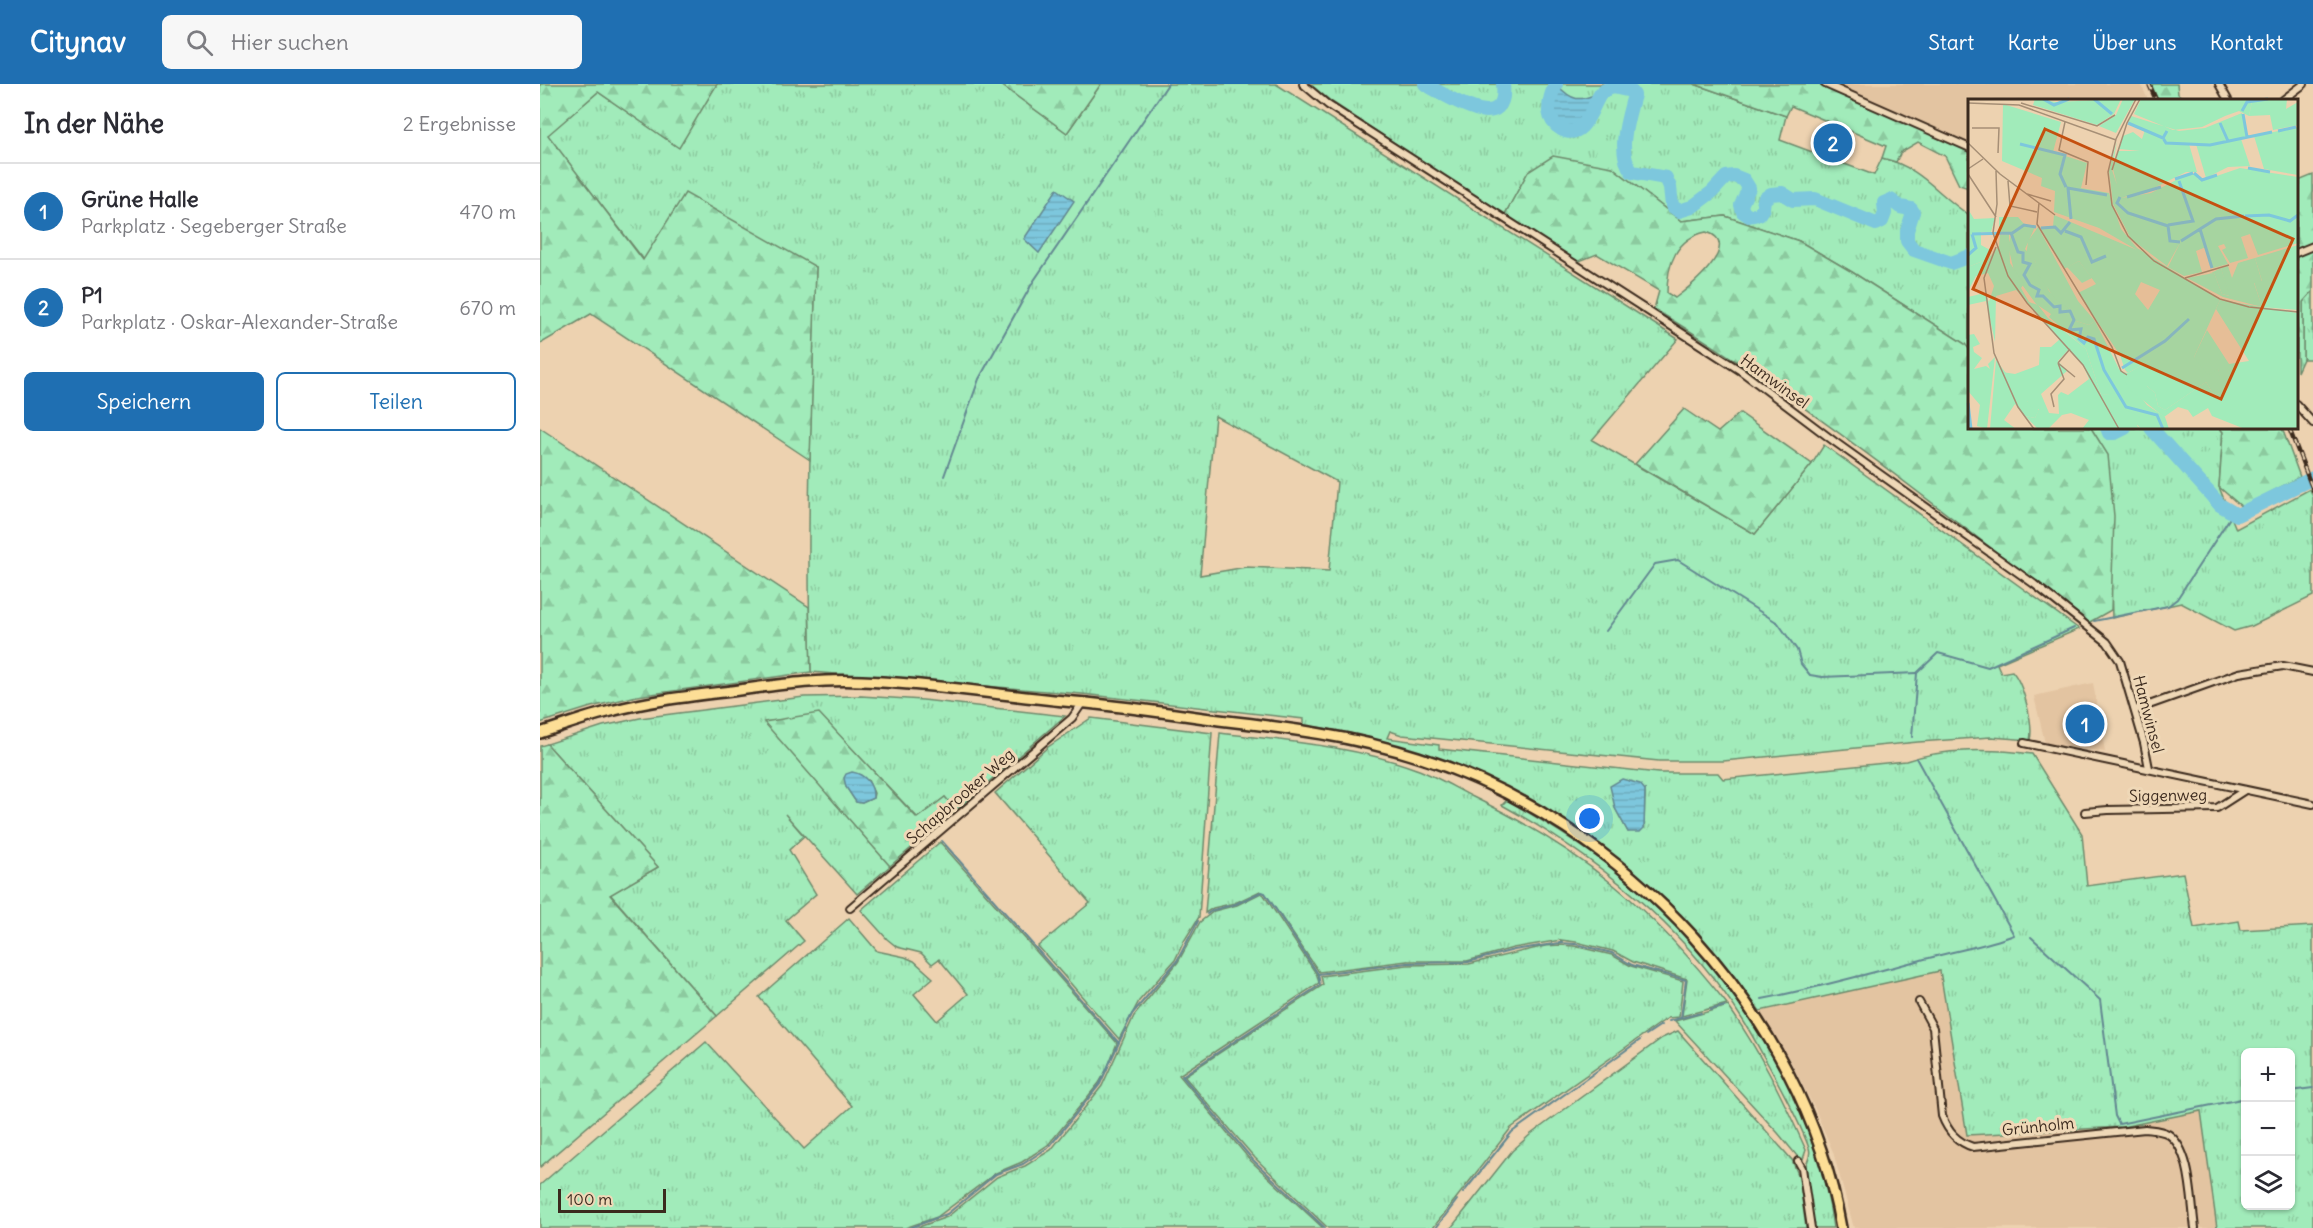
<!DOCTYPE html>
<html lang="de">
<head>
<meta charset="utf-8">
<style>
	:root { --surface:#fff; --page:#f7f7f7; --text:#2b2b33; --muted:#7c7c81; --line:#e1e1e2; --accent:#1f6fb2 }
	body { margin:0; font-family:Delius,sans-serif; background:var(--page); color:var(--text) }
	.controls { position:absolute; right:18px; bottom:18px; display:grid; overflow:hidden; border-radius:9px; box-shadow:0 2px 4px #0004 }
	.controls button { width:54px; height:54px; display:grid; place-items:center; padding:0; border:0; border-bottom:2px solid var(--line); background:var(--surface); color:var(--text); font:30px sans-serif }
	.scale { position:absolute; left:18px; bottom:15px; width:108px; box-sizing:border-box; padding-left:6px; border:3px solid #3b2a1e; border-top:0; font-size:16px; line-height:21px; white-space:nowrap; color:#3b2a1e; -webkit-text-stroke:4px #efd8b7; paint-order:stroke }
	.you { position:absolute; left:1050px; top:735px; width:21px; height:21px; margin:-15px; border:4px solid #fff; border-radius:50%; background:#1a73e8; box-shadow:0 0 0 9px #1a73e833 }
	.badge { display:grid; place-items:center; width:39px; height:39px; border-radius:50%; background:var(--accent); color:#fff; font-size:20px; font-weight:700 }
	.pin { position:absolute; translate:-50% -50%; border:3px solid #fff; box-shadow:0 2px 6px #0006 }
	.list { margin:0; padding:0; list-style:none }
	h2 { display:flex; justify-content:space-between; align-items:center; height:78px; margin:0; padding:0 24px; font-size:26px }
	h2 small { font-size:20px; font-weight:400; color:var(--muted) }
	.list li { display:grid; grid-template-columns:39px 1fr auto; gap:18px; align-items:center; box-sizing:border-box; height:96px; padding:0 24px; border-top:2px solid var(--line) }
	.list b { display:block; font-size:22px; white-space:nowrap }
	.list p { margin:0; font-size:20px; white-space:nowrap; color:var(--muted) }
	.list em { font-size:20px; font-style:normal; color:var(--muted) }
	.actions { display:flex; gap:12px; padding:18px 24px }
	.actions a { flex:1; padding:14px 0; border:2px solid var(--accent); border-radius:9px; text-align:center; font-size:21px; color:var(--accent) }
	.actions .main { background:var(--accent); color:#fff }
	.icon { flex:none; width:33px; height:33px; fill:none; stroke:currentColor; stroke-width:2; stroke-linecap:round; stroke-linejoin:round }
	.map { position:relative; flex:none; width:1773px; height:1144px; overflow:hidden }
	header { display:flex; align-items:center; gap:36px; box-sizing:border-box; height:84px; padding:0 30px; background:var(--accent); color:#fff }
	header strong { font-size:28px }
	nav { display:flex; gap:33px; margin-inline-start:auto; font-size:21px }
	.search { width:420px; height:54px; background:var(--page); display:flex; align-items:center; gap:15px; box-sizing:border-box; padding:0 21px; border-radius:9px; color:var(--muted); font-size:22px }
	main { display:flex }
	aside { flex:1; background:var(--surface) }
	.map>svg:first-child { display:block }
	.built { fill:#e3c4a1 }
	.grass { fill:url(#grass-tufts); stroke:#6e8a6c; stroke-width:1.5; fill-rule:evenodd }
	.forest { fill:url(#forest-firs); stroke:#6e8a6c; stroke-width:1.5; fill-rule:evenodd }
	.water { fill:url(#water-rules); stroke:#638891; stroke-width:1.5 }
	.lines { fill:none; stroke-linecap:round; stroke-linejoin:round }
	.stream { stroke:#638891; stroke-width:2 }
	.river { stroke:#7dc7dd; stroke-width:14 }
	.street-casing { stroke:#3b2a1e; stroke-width:10 }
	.primary-casing { stroke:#3b2a1e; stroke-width:14 }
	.street { stroke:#efd8b7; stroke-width:6 }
	.primary { stroke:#fdde96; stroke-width:9 }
	.rail-casing { stroke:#3b2a1e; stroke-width:4.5 }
	.rail { stroke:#efd8b7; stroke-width:2; stroke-dasharray:7; stroke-linecap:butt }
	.labels { text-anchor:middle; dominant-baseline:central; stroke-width:6; stroke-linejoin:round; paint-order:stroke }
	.street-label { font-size:16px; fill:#3b2a1e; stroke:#efd8b7 }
	.inset-river { fill:none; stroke:#7dc7dd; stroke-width:3 }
	.inset-road { fill:none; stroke:#a68f76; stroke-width:1.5 }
	.view { fill:#c55010; fill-opacity:0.15; stroke:#c55010; stroke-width:3 }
	.inset-edge { fill:none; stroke:#3b2a1e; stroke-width:3 }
</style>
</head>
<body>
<header>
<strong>Citynav</strong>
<div class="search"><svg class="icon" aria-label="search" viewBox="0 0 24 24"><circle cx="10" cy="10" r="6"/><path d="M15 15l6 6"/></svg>Hier suchen</div>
<nav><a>Start</a><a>Karte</a><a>Über uns</a><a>Kontakt</a></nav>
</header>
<main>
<aside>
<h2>In der Nähe<small>2 Ergebnisse</small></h2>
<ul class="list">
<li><span class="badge">1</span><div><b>Grüne Halle</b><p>Parkplatz · Segeberger Straße</p></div><em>470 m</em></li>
<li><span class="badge">2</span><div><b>P1</b><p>Parkplatz · Oskar-Alexander-Straße</p></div><em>670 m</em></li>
</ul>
<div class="actions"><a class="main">Speichern</a><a>Teilen</a></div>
</aside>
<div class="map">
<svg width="1773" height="1144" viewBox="0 0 1773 1144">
	<defs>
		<pattern id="grass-tufts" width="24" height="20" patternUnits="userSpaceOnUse" patternTransform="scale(1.5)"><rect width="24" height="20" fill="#a1ebba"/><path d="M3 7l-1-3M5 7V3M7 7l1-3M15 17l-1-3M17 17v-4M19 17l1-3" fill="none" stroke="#8cca9f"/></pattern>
		<pattern id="forest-firs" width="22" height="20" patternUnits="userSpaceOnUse" patternTransform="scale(1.5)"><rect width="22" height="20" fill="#a1ebba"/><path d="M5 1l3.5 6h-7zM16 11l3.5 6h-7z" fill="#8cca9f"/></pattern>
		<pattern id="water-rules" width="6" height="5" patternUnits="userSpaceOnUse" patternTransform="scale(1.5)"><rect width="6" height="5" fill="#7dc7dd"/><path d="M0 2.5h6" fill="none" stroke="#6dabbd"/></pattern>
	</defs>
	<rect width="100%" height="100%" fill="#edd2b0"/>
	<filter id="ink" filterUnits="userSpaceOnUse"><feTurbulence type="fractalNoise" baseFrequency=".0167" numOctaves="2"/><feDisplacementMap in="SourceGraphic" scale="12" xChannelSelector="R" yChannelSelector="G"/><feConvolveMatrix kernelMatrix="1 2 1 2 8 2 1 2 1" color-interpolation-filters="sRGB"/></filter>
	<g filter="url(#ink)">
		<g class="built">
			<polygon points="1284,0 1601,0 1608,16 1430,16 1429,64"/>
			<polygon points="1553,599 1565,668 1505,659 1494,612"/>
			<polygon points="1400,887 1427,1051 1582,1043 1661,1027 1677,1144 1314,1144 1293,1068 1274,1023 1250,976 1220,927"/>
		</g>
		<g class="grass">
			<path d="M177 0H460L527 49 561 0H736L1138 255 1052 356 1215 450 1272 380 1284 361 1539 545 1457 580 1461 589 1472 587C1483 599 1494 640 1490 656L1451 653 1378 658 1183 677H1119L862 651 850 647 847 654 899 661V665L1118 689H1178L1183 695 1366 677C1403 664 1454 665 1492 670L1542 750 1547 802 1643 789 1654 844 1699 837 1701 846 1773 842V1144H1677L1661 1027 1582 1043 1427 1051 1400 887 1220 927C1186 881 1150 835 1106 798 1010 714 891 659 764 641V635L542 610 271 588C266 453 271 318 276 183L104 176 7 51 58 8 138 63ZM675 332 797 398 789 487 706 483 660 491ZM1105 706 1104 744 1088 748 1075 724ZM1706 968H1750V1122H1706Z"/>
			<path d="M770 0H1154L1246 32 1240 56 1334 91 1342 74C1381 83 1398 111 1429 131V266L1425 260 1312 188 1259 157 1185 132 1141 137 1072 83 988 88 964 132 792 18Z"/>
			<polygon points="1773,207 1773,275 1763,275 1763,218"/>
			<polygon points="1551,344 1680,344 1683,348 1679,403 1696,445 1770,405 1773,413 1773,512 1712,542 1694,547 1641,519 1572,534 1568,372"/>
			<polygon points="321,612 383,616 525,632 416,726 405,713 378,734 279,630 225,638 350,782 317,810 245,730 264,752 249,766 276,810 246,836 264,857 177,932 70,810 118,783 7,660 63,642 100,634 264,613"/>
			<polygon points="551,634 672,649 659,833 644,857 635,876 599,917 579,955 498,862 550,819 455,709 508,663"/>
			<path d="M680 649C746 657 814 662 876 685 896 692 915 704 933 713 1043 766 1113 825 1187 920L1142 932 1147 895 1093 878 1073 867 1036 858 1021 856 973 864 927 877H867L779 888 725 809 720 807 695 819 673 824 665 829Z"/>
			<path d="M967 716C1012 742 1056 769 1095 803 1192 887 1277 1016 1293 1144H1274C1272 1134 1264 1091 1265 1085 1266 1078 1272 1073 1269 1064 1259 1036 1243 1008 1229 982 1221 968 1213 952 1204 938 1146 845 1058 774 962 721Z"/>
			<polygon points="400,758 577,959 567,985 559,999 508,1061 482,1078 456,1089 397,1133 365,1144 0,1144 0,1101 166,958 264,1065 312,1022 219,913 309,834 337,867 365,873 374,877 393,894 374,910 397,937 428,910 399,875 392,880 381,869 357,863 347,855 321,826"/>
			<polygon points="721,809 724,811 777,891 779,899 639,991 711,1077 783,1144 376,1144 407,1133 457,1093 485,1082 511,1066 562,1002 594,932 638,878 660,838 674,827 697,821"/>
			<polygon points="1020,861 1034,862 1072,871 1091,882 1143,897 1139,933 1128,934 1119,940 971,1044 893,1144 788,1144 715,1074 644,992 783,901 781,892 867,881 929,880 1005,862"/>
			<path d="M1188 922C1220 967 1244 1017 1266 1066L1262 1078 1238 1049 1135 937Z"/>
			<polygon points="1138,947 1252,1076 1259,1093 1266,1144 911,1144 972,1067 991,1050 1122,954"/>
		</g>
		<g class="forest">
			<polygon points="0,0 177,0 139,64 58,8 8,51 103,176 145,109 276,183 270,376 51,230 0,260"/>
			<polygon points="460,0 561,0 527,49"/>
			<polygon points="1154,0 1285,0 1429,64 1429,104 1419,101 1405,72 1378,58 1361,68 1356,78 1342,74 1346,62 1251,22 1246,32"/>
			<polygon points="1611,0 1637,0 1638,10 1645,16 1618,16"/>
			<path d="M1013 72 1072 83 1141 137 1185 132 1259 157 1312 188 1425 260 1430 266V344H1551L1568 371 1574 432 1571 526 1548 539C1406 430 1267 317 1114 225L1119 207 1057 170 1037 178 964 132 988 88ZM1166 148C1205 159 1148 205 1135 214L1127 209C1127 181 1136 154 1166 148Z"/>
			<polygon points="1773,91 1773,207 1763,218 1763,275 1757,288 1756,98"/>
			<polygon points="1144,325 1178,348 1200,329 1272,380 1215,450 1095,380"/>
			<polygon points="0,344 269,523 271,588 97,612 51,623 0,639"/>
			<polygon points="1680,344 1742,344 1760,393 1702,423 1679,403 1683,348"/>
			<path d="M279 629 377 734 405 713 416 726 350 782 224 638ZM328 696 334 709 333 714 322 719 316 718 306 703Z"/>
			<polygon points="7,660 118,783 70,811 177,932 0,1083 0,662"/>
		</g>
		<g class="water">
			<path d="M1016 0C1034 19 1038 17 1062 8 1058 17 1054 31 1048 38 1036 50 1015 50 1010 32 1006 21 1011 10 1016 0Z"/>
			<polygon points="517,105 534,117 499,169 484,155"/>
			<path d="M312 688C325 690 334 701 333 714L322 719 316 718 306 703 304 694 306 690Z"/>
			<polygon points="1082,695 1100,700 1105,706 1104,744 1100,748 1088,748 1075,724 1070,702"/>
		</g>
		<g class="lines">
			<g class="stream">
				<polyline points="404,392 439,295 493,198 628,0"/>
				<polyline points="1554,537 1628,522 1637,515 1693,429"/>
				<polyline points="1066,547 1115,480 1138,476 1238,539 1257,566 1261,580 1270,591 1282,593 1377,589"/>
				<polyline points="1372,653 1377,589 1398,569 1448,583 1534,544"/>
				<polyline points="402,757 578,958"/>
				<polyline points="667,830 673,826 696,820 721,808 725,809 778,890 867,879 928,878 974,866 1020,859 1035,860 1072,869 1092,881 1146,896 1141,934"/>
				<polyline points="1491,853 1560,916 1575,1032 1579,1040 1706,1014"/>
				<polyline points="778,890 780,901 642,992 713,1076 785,1144"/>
				<path d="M1222 915C1278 904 1333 888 1389 874 1417 866 1446 862 1474 851L1376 674"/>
				<polyline points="1170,926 1185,922"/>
				<polyline points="1129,937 1161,929"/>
				<polyline points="1106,951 1121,941"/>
				<polyline points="1750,1007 1773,1004"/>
				<polyline points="923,1109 972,1048 1100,956"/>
				<polyline points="370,1144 407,1130 456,1090 483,1080 509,1063 560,1000 592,930 637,877 658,837"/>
				<polyline points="896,1144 917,1116"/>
			</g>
			<g class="river">
				<path d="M885 0C907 12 969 54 963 0"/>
				<path d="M1016 0C1011 10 1009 16 1009 27 1010 35 1014 41 1021 45 1045 58 1052 21 1061 9 1064 6 1070 4 1073 3L1091 7 1094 11C1088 34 1076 68 1092 88L1126 94 1130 103 1132 122 1139 127 1152 123 1172 108 1186 93 1194 92 1204 96 1209 104 1201 121 1203 128 1209 132 1219 130 1223 124 1224 115 1231 110 1242 109 1253 116 1275 115 1336 140 1342 137 1345 129 1344 119 1351 116 1360 123 1371 125 1373 128 1367 147V157L1374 166 1411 179 1430 172"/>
				<polyline points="1567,344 1569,349 1575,349 1585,344"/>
				<polyline points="1611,344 1680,421 1697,431 1773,394"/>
			</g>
			<defs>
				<g id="street">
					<polyline points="763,0 788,21 1201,287 1295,358 1494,500 1567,558 1580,577 1604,659 1609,684"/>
					<polyline points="1285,0 1430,64"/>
					<polyline points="1679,0 1688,16"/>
					<polyline points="1743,16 1764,0"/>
					<polyline points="1756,169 1773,162"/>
					<polyline points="1756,320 1773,339"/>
					<polyline points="1595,626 1699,589 1743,582 1773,588"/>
					<polyline points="1484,659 1773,720"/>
					<polyline points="1545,728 1568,726 1677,724 1705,706"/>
					<polyline points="310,824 532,634 543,618"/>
					<path d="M1379 918 1393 944 1402 1032C1408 1048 1417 1058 1433 1063L1605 1045C1613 1046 1621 1046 1628 1050 1652 1066 1651 1118 1655 1144"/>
					<polyline points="1258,1077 1262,1084 1271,1144"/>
				</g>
				<path id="primary" d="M0 649C25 641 49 632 75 626 117 615 162 611 206 605 245 600 283 595 322 597 390 599 457 611 524 617 576 621 627 629 679 636 747 644 813 652 878 673 1084 737 1264 930 1301 1144"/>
			</defs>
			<use href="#street" class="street-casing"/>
			<use href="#primary" class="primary-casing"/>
			<use href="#street" class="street"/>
			<use href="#primary" class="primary"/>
			<defs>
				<g id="rail">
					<polyline points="1609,0 1616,16"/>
					<polyline points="1749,344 1773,406"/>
				</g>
			</defs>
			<use href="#rail" class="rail-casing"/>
			<use href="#rail" class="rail"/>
		</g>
	</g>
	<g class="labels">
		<g class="street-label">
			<text transform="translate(1235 297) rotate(36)">Hamwinsel</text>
			<text transform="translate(1609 630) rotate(75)">Hamwinsel</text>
			<text transform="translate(1628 711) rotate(-1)">Siggenweg</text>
			<text transform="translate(420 712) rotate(-41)">Schapbrooker Weg</text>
			<text transform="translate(1498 1042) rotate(-6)">Grünholm</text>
		</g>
	</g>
	<g transform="translate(1428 15)">
		<rect width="330" height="330" fill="#edd2b0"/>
		<path d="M155 0H167L148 34 131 27 148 16ZM173 0H240V4H258L257 17 234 28 205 31 166 15ZM319 0 318 10 330 3V26L305 31 302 16 281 17 284 2ZM35 5 93 23 85 53 119 64 113 89 141 94 153 130 169 149 252 201 226 258 250 269 256 293 246 296 238 283 197 311 190 307 187 294 179 287 183 261 160 274 157 271 152 256 110 194 128 185 111 162 96 170 72 128H85L86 116 169 151 131 129 86 113 87 92 73 87 74 79 34 62ZM173 183 192 191 180 211 167 195ZM274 14 278 38 273 40 282 67 260 68 238 79 228 45H221L229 73H218L184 90 153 99 183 94 218 76 228 75 230 80 237 81 272 69 330 78V144L290 156 282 135 273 138 280 159 262 164 254 151 258 149 256 145 250 147 260 165 245 169 238 148 228 152 234 173 216 177 200 168 213 142 199 167 163 140 145 105 141 72 149 42 144 71 149 86 145 70 150 52H172L151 50 155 37 165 33 174 40 177 31 160 23 163 17 211 32 237 29ZM330 28V76L296 70 286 37ZM0 110 6 120 27 119 23 133H13V146L24 152 20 160 0 168ZM31 118H50L56 125 67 128 57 150 67 162 81 192 102 210 108 222 121 226 127 222 151 270 179 306 197 318 201 330H173L153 308 158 305 150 295 133 296 118 250 81 218 83 215 68 205 47 176 40 147 44 133H31ZM287 159 294 183 286 184 294 208 255 198 219 179 246 174 254 195 261 197 253 169 260 167 264 179 270 164Z" fill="#a1ebba" fill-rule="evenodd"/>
		<path d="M67 0 88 3 153 0 146 15 129 26 65 6ZM240 0H297L284 2 281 17 271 12 257 17V5L240 4ZM70 128 110 202 127 222 121 226 108 222 102 210 87 200 70 175 67 162 58 158 60 142ZM41 135 42 164 56 185 53 189 61 203 70 206 80 219 118 250 133 296 150 294 158 305 154 309 172 318 169 327 173 330H114L121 321 103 314 94 316 80 330 91 315 90 296 93 293 100 296 121 280 115 266 48 191 28 197 27 243 18 202 0 206V198L17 194 21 203 26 187 20 174 8 177 0 192V168L20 160 31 147 32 136ZM330 146V211L294 208 286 183 294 182 287 159ZM111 162 124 179 114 184 99 168ZM253 169 262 197 254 195 246 174 241 175ZM252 201 330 214V330H277L244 317 240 309 225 318 220 311 210 308 196 318 161 290 153 273 160 274 183 261 193 278 179 287 187 294 190 307 197 311 238 283 246 296 255 293 250 270 240 276 226 258 239 231 261 265 281 262 248 210ZM6 235 12 245 5 248 6 253 14 259 6 270 18 267 22 270 20 265 27 258 19 330 9 327 12 306 0 292V236ZM28 261 59 302 71 311 67 319 57 317 47 305 36 321 48 330H22Z" fill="#a1ebba"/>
		<path d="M92 240 101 250 90 262 99 272 73 295 81 314 92 315 80 330H70L57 317 67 319 71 310H65L59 302H49L34 273 47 275 71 266 72 248H83Z" fill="#a1ebba"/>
		<path class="inset-river" d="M75 0 86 6 101 0M126 0 144 15M274 12 279 3 300 0M275 15 279 38M160 24 195 39 199 32M252 24 260 42M310 32 328 28M195 39 198 44 242 46 304 33M52 45 97 56 92 75 98 88M280 69 302 73M226 74 234 81 249 76M207 80 225 74M152 98 149 104 160 114 200 127 202 142 212 143M159 98 193 88M277 117 301 116 322 122 330 116M103 120 100 89 139 96M200 126 225 122 211 82M73 129 87 128 93 134 102 123M232 130 244 169M97 132 113 138 124 163 138 157M4 135 43 134 50 153 55 154V163L62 165 56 176 62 186 71 191 69 197H75L86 208 92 207V213L102 212 106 221 101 231 113 230 111 240 116 244 120 238 126 240 136 271 158 308 189 316 195 330M43 135 56 126 68 128M213 142 248 120 276 117M0 156 8 149 4 135M154 269 197 242 221 220M0 304 3 330"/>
		<path class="inset-road" d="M168 0 148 40 140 73 144 106 160 137 186 162 252 200 281 208 330 213M0 4 51 6 148 41M53 4 129 27 147 16M97 23 91 51 120 63 118 86M4 29H31L30 54M0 44 32 75 87 116M0 70 15 60M144 71 159 24 172 0M28 72 29 105 25 134 40 177 59 204 115 266 151 330M0 75 28 118M40 82 42 107 69 113M59 95 83 102M71 104 69 125 144 248 153 272 159 276M28 148 16 179 26 254 50 308 66 330M217 179 261 166M90 264 107 278M90 264 102 250M86 308 83 295 96 280 90 264"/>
		<path class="view" d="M77 30 325 140 253 300 5 190Z"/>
		<rect width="330" height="330" class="inset-edge"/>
	</g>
</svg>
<div class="controls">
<button>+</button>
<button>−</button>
<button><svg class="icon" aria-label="layers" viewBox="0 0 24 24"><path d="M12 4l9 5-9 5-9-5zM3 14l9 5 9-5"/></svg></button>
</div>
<div class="scale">100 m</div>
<div class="you"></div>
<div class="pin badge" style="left:1545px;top:640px">1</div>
<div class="pin badge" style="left:1293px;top:59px">2</div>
</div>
</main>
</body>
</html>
